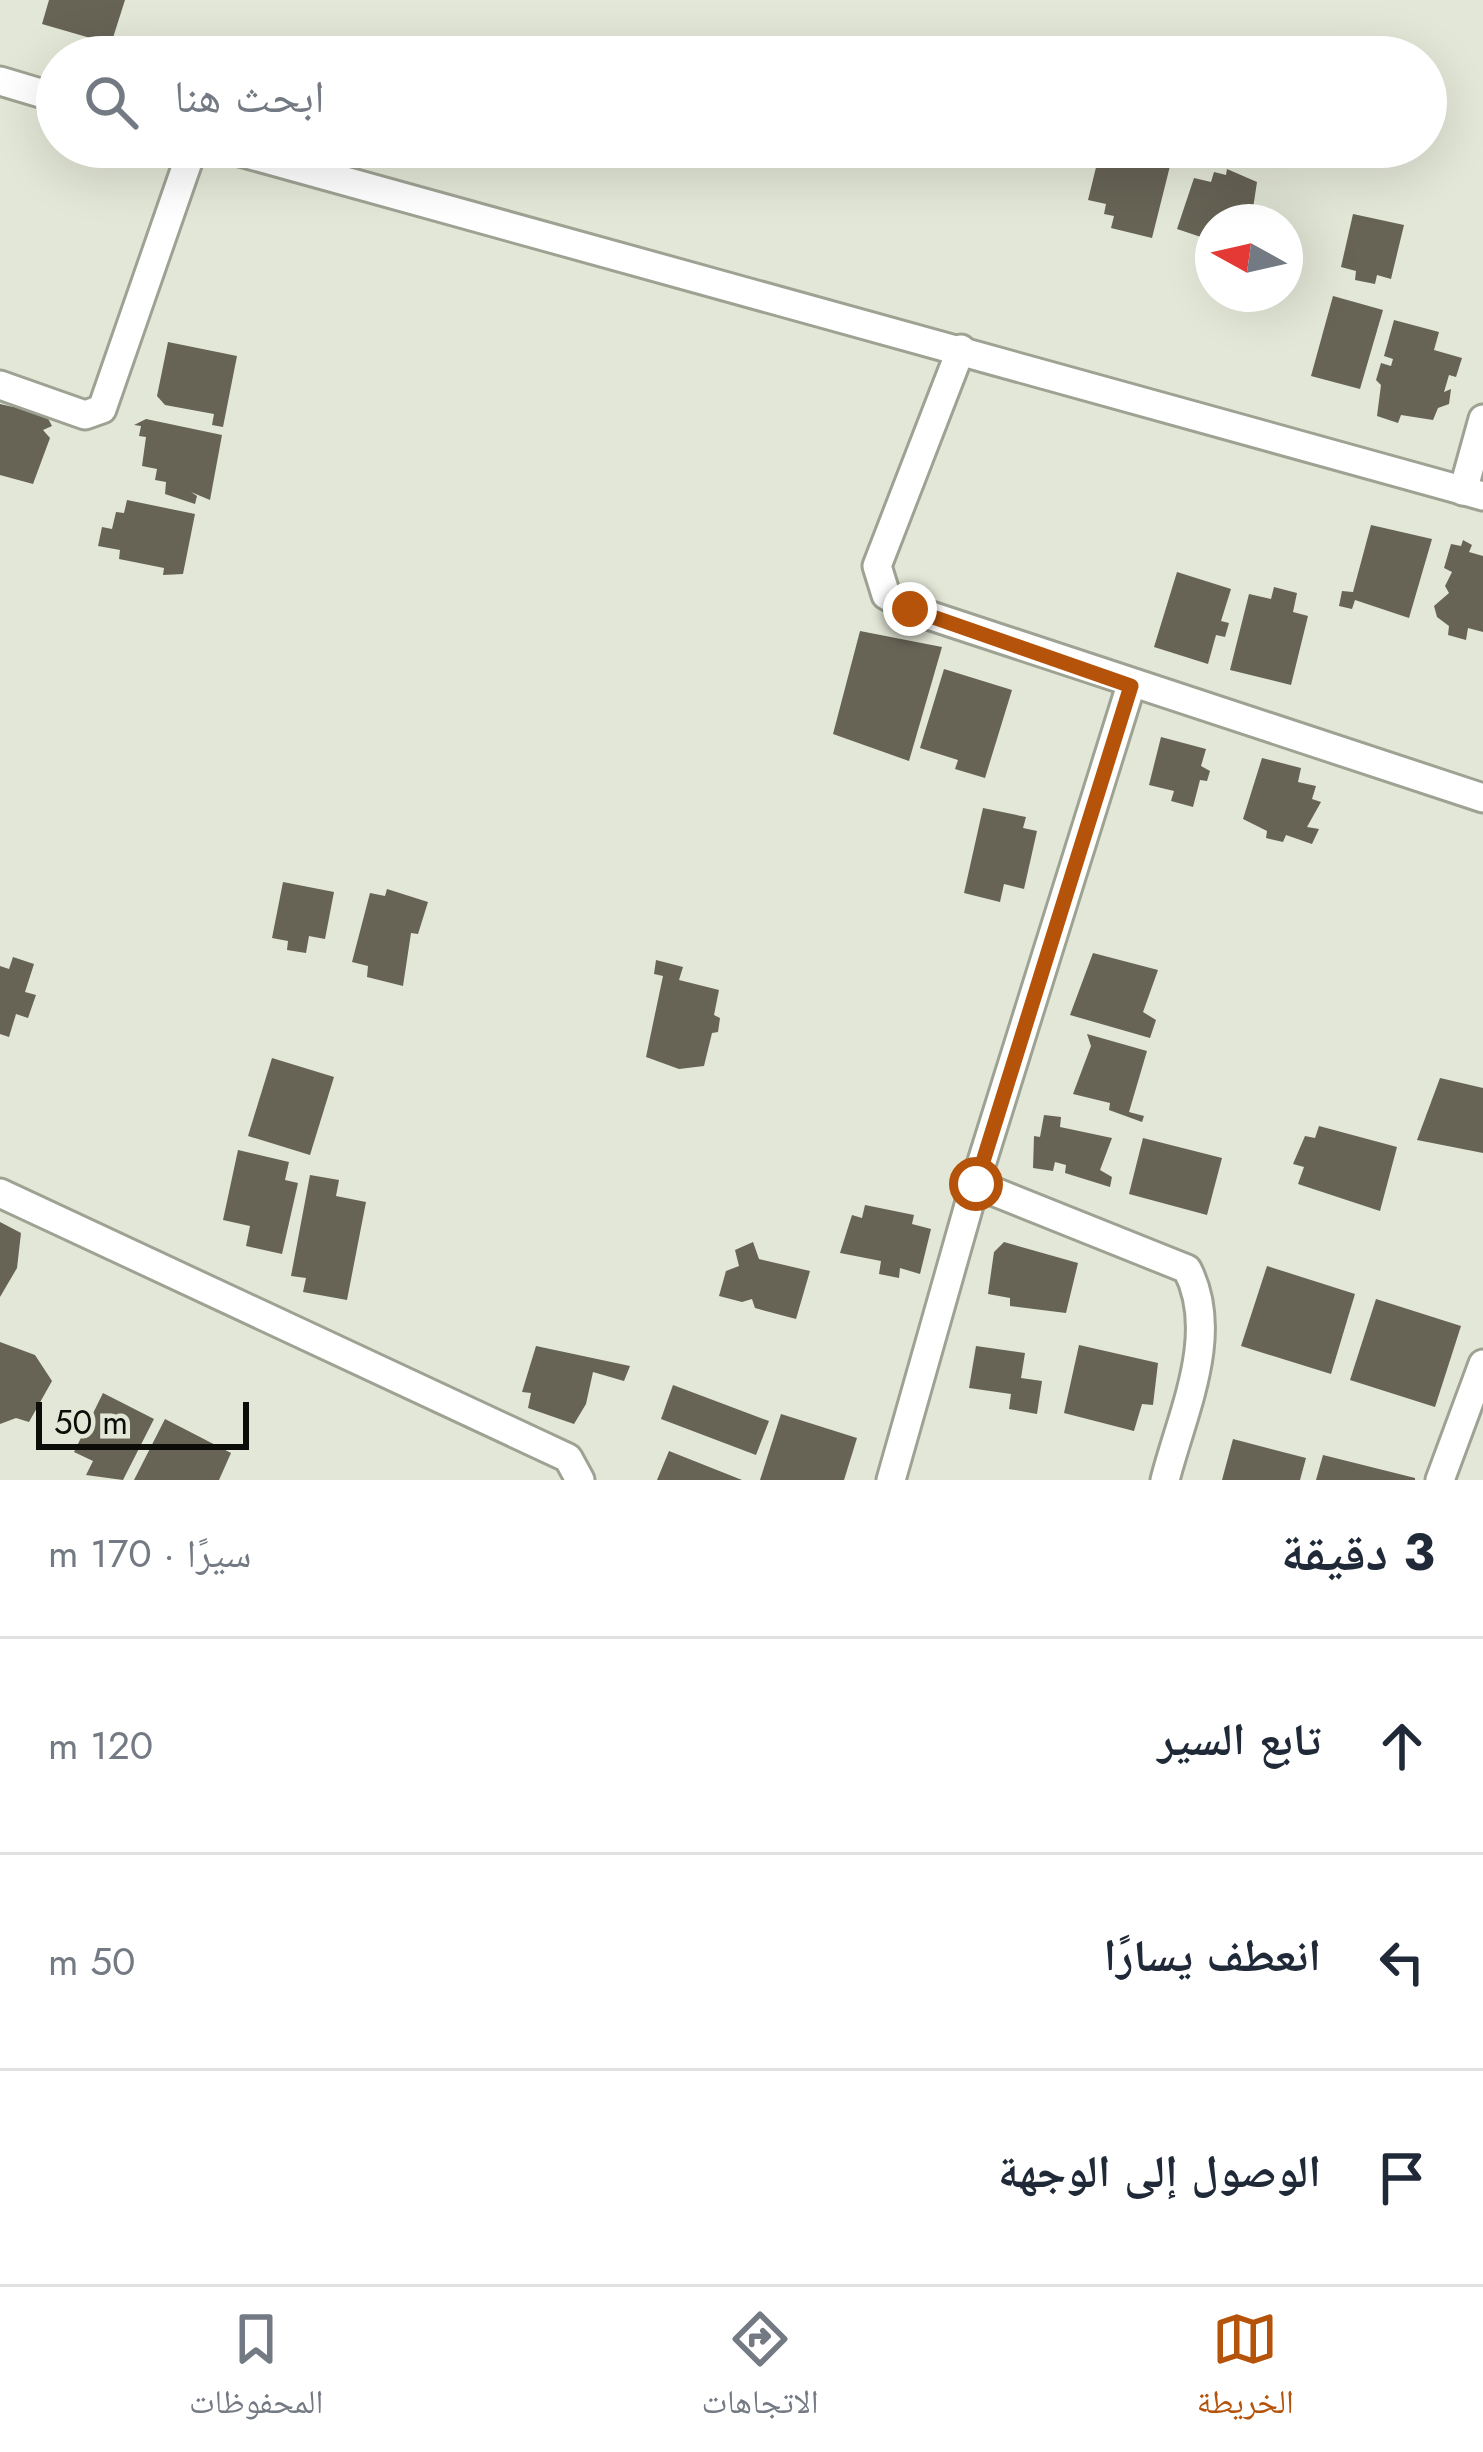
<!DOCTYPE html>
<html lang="ar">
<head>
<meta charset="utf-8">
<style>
	:root { --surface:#fff; --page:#f6f6f7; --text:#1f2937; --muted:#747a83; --line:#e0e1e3; --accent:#b45309 }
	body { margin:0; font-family:Jost,"Noto Naskh Arabic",sans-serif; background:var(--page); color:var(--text); direction:rtl }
	.compass { position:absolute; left:1195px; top:204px; width:108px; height:108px; border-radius:50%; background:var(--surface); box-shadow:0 12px 48px #0002; rotate:278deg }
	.scale { position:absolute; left:36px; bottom:30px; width:213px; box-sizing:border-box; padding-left:12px; border:6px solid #0c0d08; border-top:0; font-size:33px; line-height:42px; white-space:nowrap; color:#0c0d08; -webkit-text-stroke:9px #e3e7d7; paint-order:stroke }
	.stop { position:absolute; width:36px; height:36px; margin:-27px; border:9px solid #b45309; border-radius:50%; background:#fff }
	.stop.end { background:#b45309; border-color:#fff; box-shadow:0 3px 12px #0008 }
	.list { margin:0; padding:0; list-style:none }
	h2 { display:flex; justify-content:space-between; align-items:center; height:156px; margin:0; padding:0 48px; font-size:51px }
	h2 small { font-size:39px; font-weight:400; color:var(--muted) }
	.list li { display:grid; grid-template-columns:78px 1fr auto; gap:36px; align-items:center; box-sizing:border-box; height:216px; padding:0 48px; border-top:3px solid var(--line) }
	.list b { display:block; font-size:45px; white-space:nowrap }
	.list em { font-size:39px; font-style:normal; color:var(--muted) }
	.icon { flex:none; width:66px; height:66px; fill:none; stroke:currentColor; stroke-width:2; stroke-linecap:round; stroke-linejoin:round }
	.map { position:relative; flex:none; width:1483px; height:1480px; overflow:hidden; direction:ltr }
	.search { position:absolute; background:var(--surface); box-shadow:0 12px 48px #0002; left:36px; right:36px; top:36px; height:132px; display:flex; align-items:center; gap:30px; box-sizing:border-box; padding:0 42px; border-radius:66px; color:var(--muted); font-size:45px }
	.sheet { height:804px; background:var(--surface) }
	nav { display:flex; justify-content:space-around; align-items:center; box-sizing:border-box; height:168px; border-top:3px solid var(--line); background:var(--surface); font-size:33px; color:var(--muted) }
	nav a { display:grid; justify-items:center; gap:6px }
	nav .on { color:var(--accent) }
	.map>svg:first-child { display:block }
	.building { fill:#676355 }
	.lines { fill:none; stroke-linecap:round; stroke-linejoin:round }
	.minor-casing { stroke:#9ea293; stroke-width:33 }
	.minor { stroke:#fff; stroke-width:27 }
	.route { stroke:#b45309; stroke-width:15 }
</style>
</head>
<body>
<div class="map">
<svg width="1483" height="1480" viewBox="0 0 1483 1480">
	<rect width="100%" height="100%" fill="#e3e7d7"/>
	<g class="building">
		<polygon points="49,0 125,0 111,44 42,24"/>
		<polygon points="1101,147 1123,147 1119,161 1132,164 1135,153 1171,162 1152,238 1111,228 1114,216 1104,214 1106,204 1088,200"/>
		<polygon points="1227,169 1257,182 1252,215 1245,214 1243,222 1213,222 1213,241 1177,229 1194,178 1211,182 1214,172 1226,175"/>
		<polygon points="1353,214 1404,225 1391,279 1377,275 1375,284 1355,280 1356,271 1341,267"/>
		<polygon points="1333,296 1383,310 1360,389 1311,376"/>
		<polygon points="1394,320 1439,332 1434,350 1462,358 1456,377 1449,375 1444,392 1451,389 1449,404 1438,408 1433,420 1401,415 1398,423 1377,416 1381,385 1376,380 1381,363 1391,366 1393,359 1384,356"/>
		<polygon points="168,342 237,356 223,427 212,425 214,414 165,405 157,396"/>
		<polygon points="16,401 44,411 52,426 43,430 50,438 33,484 0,475 0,404 13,407"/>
		<polygon points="146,419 222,435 210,500 191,492 197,496 195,504 165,494 166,482 155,480 157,469 142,466 146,437 139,436 141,426 134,425"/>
		<polygon points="127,500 195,514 183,574 163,575 164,568 119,559 120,550 98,546 102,527 112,529 116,512 124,513"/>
		<polygon points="1371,525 1432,539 1409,618 1355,600 1352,609 1339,606 1342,591 1353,592"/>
		<polygon points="1463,540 1472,545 1469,552 1483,556 1483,632 1468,628 1466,640 1448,635 1449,626 1437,617 1434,606 1449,593 1445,586 1452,572 1444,568 1451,544 1461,546"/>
		<polygon points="1177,572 1231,589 1221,621 1229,623 1225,637 1216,635 1208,664 1154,647"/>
		<polygon points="1274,587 1297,593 1293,612 1308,616 1291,685 1230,670 1249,594 1271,599"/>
		<polygon points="860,631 942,647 909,761 833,734"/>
		<polygon points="944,669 1012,690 985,778 955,769 958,760 920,748"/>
		<polygon points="1161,737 1206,749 1201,766 1210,771 1207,781 1200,780 1193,807 1171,801 1174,791 1149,785"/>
		<polygon points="1262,758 1301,768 1298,782 1316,786 1312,799 1321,802 1307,827 1319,829 1312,844 1286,835 1283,842 1266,838 1267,831 1243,819"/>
		<polygon points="983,808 1026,817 1023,828 1037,831 1024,889 1004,884 1000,902 964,893"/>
		<polygon points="283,882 334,892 325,939 309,936 306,953 287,950 288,941 272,938"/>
		<polygon points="387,889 428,902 418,934 411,933 403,986 367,977 368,966 352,962 370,893 385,896"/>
		<polygon points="1093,953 1158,970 1143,1012 1156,1020 1150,1038 1070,1015"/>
		<polygon points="13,957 34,964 25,992 36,995 28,1018 16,1014 9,1037 0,1034 0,966 9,969"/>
		<polygon points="656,960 683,967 679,980 719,990 714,1015 720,1018 718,1032 712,1033 704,1066 679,1069 646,1057 663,976 654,974"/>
		<polygon points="1087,1034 1147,1051 1129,1112 1144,1116 1142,1122 1109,1110 1110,1103 1073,1094 1091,1046"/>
		<polygon points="272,1058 334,1077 310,1155 248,1136"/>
		<polygon points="1440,1078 1483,1088 1483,1153 1417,1140"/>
		<polygon points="1044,1115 1061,1117 1060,1127 1112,1138 1100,1170 1112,1177 1110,1187 1065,1173 1066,1165 1055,1162 1053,1171 1033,1168 1034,1136 1040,1137"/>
		<polygon points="1319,1126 1397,1147 1380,1211 1298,1184 1304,1167 1293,1164 1305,1136 1315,1138"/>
		<polygon points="1143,1138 1222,1158 1207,1215 1129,1194"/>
		<polygon points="238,1150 289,1162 285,1180 298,1183 282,1254 246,1246 250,1226 223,1220"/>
		<polygon points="310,1175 339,1180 336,1196 366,1202 347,1300 303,1292 306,1278 291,1276"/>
		<polygon points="865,1205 914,1215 912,1224 931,1229 920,1274 900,1268 899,1278 879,1274 881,1261 840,1253 852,1215 862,1218"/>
		<polygon points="0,1222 21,1233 17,1268 0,1297"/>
		<polygon points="753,1242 759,1259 810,1271 796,1319 755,1308 752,1299 742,1302 719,1296 726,1271 739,1266 735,1250"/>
		<polygon points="1004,1242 1078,1263 1066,1313 1010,1306 1010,1298 988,1294 994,1252"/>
		<polygon points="1267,1266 1355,1294 1331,1374 1241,1346"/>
		<polygon points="1376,1299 1461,1326 1435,1407 1350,1380"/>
		<polygon points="0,1342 35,1355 52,1381 29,1422 16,1418 0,1424"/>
		<polygon points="1079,1345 1158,1363 1153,1405 1142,1404 1134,1431 1064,1413"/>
		<polygon points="536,1346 630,1366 624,1381 593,1372 586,1404 574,1424 528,1408 531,1393 522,1392"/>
		<polygon points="976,1346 1025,1353 1021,1378 1042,1381 1037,1414 1009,1409 1011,1394 969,1388"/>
		<polygon points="673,1385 769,1421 756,1455 661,1419"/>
		<polygon points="103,1393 154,1419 123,1480 86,1475 93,1461 74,1452"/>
		<polygon points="781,1414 857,1438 844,1480 760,1480"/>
		<polygon points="165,1419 231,1453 219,1480 134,1480"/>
		<polygon points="1233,1439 1306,1458 1300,1480 1222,1480"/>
		<polygon points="669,1451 742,1480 657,1480"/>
		<polygon points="1323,1455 1415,1478 1415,1480 1316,1480"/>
	</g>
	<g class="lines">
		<defs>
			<g id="minor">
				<polyline points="0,81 57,98"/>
				<polyline points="222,147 1483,496"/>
				<polyline points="961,349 877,566 886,595 910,609 1483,798"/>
				<polyline points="0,385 85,415 102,409 193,147"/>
				<polyline points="1463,491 1483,419"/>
				<path d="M975 1184 1187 1269C1221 1334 1182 1413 1165 1480"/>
				<polyline points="0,1193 568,1458 580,1480"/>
				<polyline points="891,1480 975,1184 1131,685"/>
				<polyline points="1440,1480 1483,1364"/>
			</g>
		</defs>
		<use href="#minor" class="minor-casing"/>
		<use href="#minor" class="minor"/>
	</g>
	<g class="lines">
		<polyline class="route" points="910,609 1131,686 976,1184"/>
	</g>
</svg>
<svg class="compass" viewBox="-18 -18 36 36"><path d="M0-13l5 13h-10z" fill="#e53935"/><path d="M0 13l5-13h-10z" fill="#747a83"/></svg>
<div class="scale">50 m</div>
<div class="stop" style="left:976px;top:1184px"></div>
<div class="stop end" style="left:910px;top:609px"></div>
<div class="search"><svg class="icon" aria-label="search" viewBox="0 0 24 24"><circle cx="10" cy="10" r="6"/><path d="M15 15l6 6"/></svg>ابحث هنا</div>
</div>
<section class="sheet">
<h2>3 دقيقة<small>سيرًا · 170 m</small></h2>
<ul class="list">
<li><svg class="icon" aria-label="ahead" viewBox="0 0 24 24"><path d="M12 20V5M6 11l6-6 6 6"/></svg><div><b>تابع السير</b></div><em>120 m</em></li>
<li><svg class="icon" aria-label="left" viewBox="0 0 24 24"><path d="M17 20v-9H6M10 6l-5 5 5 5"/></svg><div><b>انعطف يسارًا</b></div><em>50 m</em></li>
<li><svg class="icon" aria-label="arrive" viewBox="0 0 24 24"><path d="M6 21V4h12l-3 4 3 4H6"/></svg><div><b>الوصول إلى الوجهة</b></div></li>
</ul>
</section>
<nav>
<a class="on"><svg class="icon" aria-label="map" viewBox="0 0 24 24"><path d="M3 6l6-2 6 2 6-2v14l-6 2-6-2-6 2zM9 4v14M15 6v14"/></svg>الخريطة</a>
<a><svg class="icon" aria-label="directions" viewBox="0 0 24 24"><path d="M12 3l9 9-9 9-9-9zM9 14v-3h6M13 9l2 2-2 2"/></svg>الاتجاهات</a>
<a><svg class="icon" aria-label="saved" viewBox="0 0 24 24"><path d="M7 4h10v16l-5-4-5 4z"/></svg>المحفوظات</a>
</nav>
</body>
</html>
